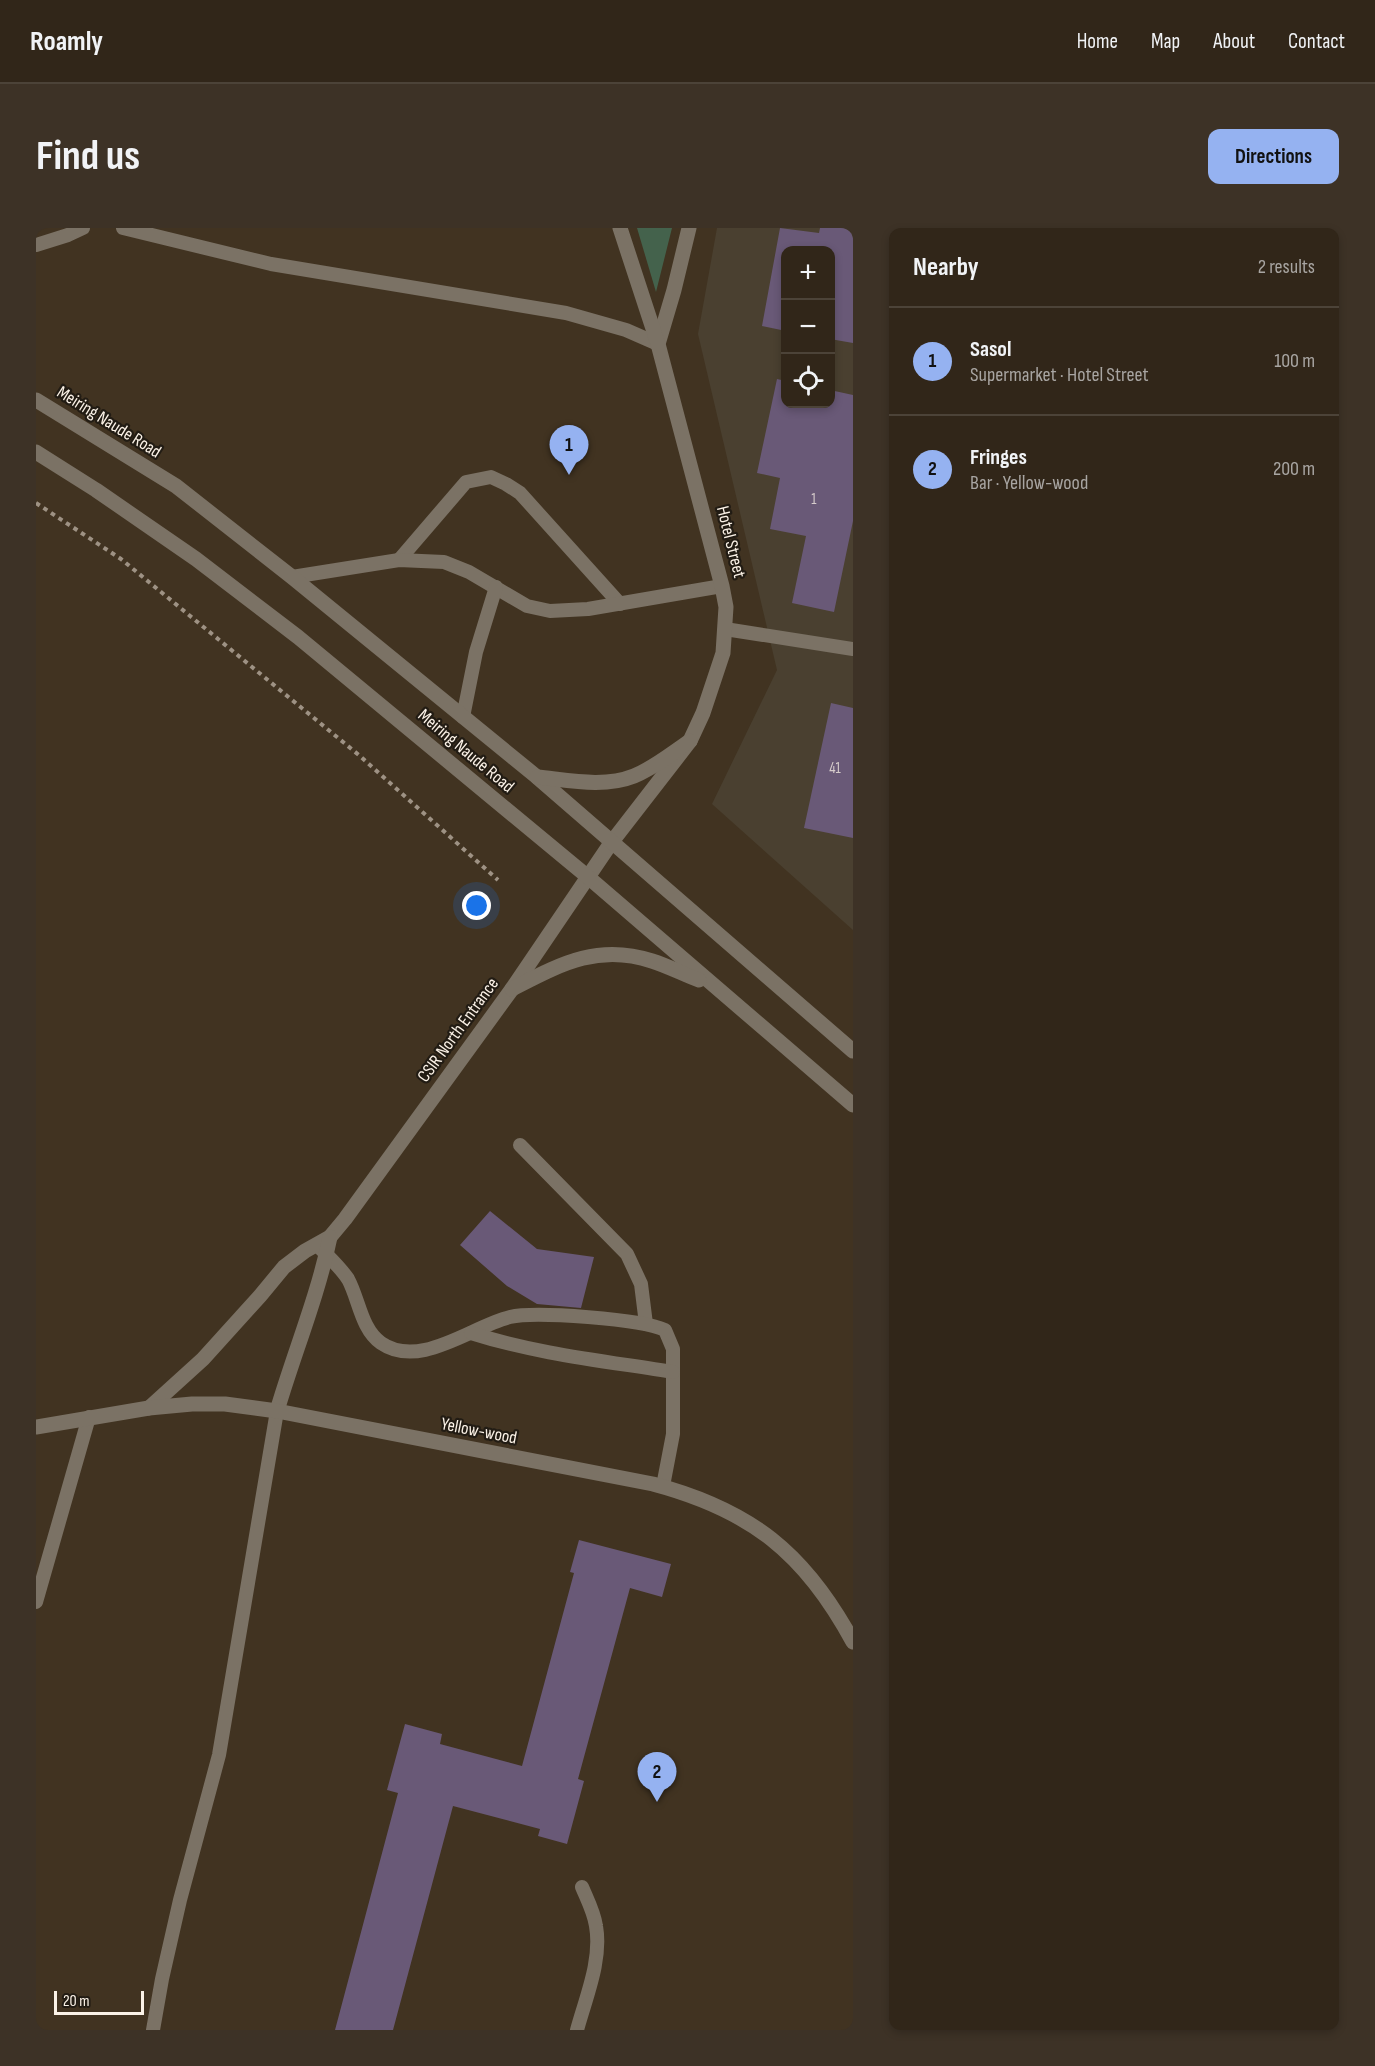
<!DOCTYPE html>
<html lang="en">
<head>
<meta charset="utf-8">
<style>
	:root { --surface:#312619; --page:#3d3226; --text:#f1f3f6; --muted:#a8a5a2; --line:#4c4338; --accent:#95b2f1 }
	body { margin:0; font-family:"Sofia Sans Condensed",sans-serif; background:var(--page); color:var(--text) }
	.controls { position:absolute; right:18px; top:18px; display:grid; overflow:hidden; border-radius:12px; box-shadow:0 3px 9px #0003 }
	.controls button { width:54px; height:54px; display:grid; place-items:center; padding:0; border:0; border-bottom:2px solid var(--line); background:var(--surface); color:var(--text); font:30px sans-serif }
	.scale { position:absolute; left:18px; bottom:15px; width:90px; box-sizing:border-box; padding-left:6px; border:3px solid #fbf2e7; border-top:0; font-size:16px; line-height:21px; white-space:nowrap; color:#fbf2e7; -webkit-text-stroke:4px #221c14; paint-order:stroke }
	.you { position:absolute; left:441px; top:678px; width:21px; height:21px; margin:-15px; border:4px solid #fff; border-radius:50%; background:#1a73e8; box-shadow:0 0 0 9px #1a73e833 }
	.badge { display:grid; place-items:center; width:39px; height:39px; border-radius:50%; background:var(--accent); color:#111; font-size:20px; font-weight:700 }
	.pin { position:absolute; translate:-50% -50px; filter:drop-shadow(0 2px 3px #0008) }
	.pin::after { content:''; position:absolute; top:32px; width:21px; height:18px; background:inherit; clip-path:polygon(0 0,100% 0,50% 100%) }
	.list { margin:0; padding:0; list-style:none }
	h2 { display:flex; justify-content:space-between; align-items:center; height:78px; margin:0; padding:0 24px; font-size:26px }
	h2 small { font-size:20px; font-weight:400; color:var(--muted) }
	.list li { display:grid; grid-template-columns:39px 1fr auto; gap:18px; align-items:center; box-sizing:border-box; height:108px; padding:0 24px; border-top:2px solid var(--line) }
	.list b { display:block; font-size:22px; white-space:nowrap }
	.list p { margin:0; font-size:20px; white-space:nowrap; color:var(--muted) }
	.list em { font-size:20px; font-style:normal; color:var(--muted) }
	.icon { flex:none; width:33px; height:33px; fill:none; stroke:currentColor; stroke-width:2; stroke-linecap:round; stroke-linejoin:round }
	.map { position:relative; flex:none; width:817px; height:1802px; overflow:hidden; border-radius:12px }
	header { display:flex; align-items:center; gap:36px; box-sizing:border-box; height:84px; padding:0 30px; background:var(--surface); border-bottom:2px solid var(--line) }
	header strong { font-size:28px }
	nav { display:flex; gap:33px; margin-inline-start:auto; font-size:21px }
	.intro { display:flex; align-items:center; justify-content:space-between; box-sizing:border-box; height:144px; padding:0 36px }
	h1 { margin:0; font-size:42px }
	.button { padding:15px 27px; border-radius:12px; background:var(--accent); color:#111; font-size:21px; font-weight:700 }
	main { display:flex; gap:36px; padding:0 36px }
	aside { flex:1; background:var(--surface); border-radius:12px; box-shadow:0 3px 9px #0003 }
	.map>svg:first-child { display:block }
	.commercial { fill:#4a4030; fill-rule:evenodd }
	.green { fill:#44624c }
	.building { fill:#695977 }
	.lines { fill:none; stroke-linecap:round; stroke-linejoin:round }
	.path { stroke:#9e9284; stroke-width:4; stroke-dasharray:4.5 4.5; stroke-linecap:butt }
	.service { stroke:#7b7265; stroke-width:14 }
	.minor { stroke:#7b7265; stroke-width:15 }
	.tertiary { stroke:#7b7265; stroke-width:15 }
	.labels { text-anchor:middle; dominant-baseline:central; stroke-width:4.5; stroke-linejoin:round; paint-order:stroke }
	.number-label { font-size:15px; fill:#d6cccb }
	.street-label { font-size:18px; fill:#fbf2e7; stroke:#221c14 }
</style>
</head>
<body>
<header>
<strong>Roamly</strong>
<nav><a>Home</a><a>Map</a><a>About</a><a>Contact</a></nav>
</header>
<div class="intro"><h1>Find us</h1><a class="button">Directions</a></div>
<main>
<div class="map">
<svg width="817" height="1802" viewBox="0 0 817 1802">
	<rect width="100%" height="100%" fill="#413321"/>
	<path class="commercial" d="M681 0H817V702L676 576 741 442 662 106ZM750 22H794V176H750Z"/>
	<polygon class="green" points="601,0 636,0 620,64"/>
	<g class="building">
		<polygon points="744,0 783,5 784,0 817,0 817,115 794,111 794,22 750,22 750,103 726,98"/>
		<polygon points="741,151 750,153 750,176 794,176 794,162 817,167 817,293 798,384 756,375 770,308 734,301 744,250 721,245"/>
		<polygon points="795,475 817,480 817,610 768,600"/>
		<polygon points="454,983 501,1021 558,1029 545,1080 501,1076 471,1058 424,1017"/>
		<polygon points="543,1312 635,1336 626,1369 594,1360 542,1551 548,1553 531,1616 502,1608 504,1601 417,1578 357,1802 299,1802 362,1565 351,1562 369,1496 406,1506 404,1516 486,1538 538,1345 534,1344"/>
	</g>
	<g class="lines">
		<polyline class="path" points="0,275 85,331 324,528 462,652"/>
		<g class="service">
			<polyline points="87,0 235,36 530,85 590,102 622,116"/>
			<polyline points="0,17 32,7 47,0"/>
			<polyline points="363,332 430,254 455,249 470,256 484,265 584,376"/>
			<polyline points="256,349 363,332 408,334 433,344 491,378 514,383 552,381 686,358"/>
			<polyline points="689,401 817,421"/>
			<polyline points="427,489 440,424 460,359"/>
			<polyline points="484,917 591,1026 605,1056 610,1096"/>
			<path d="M284 1020C294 1030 304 1039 312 1051 323 1071 325 1101 345 1115 384 1142 436 1098 474 1089 499 1083 606 1091 629 1102L637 1121V1206L627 1258"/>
			<path d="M435 1105C501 1126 569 1133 637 1144"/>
			<polyline points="0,1374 53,1189"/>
			<polyline points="117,1802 126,1751 144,1672 183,1527 241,1183"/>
			<path d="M541 1802C550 1769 566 1732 560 1698 558 1684 551 1671 546 1659"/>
		</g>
		<g class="minor">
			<polyline points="622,116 638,62 653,0"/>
			<polyline points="113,1180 167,1131 224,1068 248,1039 269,1023 294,1009 309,991 476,761 575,615 654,513 667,485 687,425 690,379 686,358 622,116 584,0"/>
			<path d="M241 1183C258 1125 282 1068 294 1009"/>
			<path d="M0 1199 113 1180 156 1176H189L241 1183 617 1256C715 1282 769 1325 817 1414"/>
		</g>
		<g class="tertiary">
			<polyline points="0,172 140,258 256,349 501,549 817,823"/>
			<polyline points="0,224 60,262 160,331 262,409 552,649 817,877"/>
			<path d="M501 549C532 552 568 560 598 548 618 540 636 525 654 513"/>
			<path d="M476 761C523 737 561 715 616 733 632 738 647 746 663 752"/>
		</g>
	</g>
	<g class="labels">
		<g class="number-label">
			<text x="778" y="271">1</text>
			<text x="799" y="540">41</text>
		</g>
		<g class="street-label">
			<text transform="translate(73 194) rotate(32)">Meiring Naude Road</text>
			<text transform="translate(695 314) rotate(76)">Hotel Street</text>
			<text transform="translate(430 523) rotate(40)">Meiring Naude Road</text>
			<text transform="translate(422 802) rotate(-54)">CSIR North Entrance</text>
			<text transform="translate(443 1203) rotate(11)">Yellow-wood</text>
		</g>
	</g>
</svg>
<div class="controls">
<button>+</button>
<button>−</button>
<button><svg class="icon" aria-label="locate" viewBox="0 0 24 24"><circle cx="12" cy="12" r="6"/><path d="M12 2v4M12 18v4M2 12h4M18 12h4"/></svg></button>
</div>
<div class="scale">20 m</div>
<div class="you"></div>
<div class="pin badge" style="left:533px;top:247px">1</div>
<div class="pin badge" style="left:621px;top:1574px">2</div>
</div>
<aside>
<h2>Nearby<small>2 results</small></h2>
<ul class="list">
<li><span class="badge">1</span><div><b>Sasol</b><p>Supermarket · Hotel Street</p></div><em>100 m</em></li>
<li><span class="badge">2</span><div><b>Fringes</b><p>Bar · Yellow-wood</p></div><em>200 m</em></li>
</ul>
</aside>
</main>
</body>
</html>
